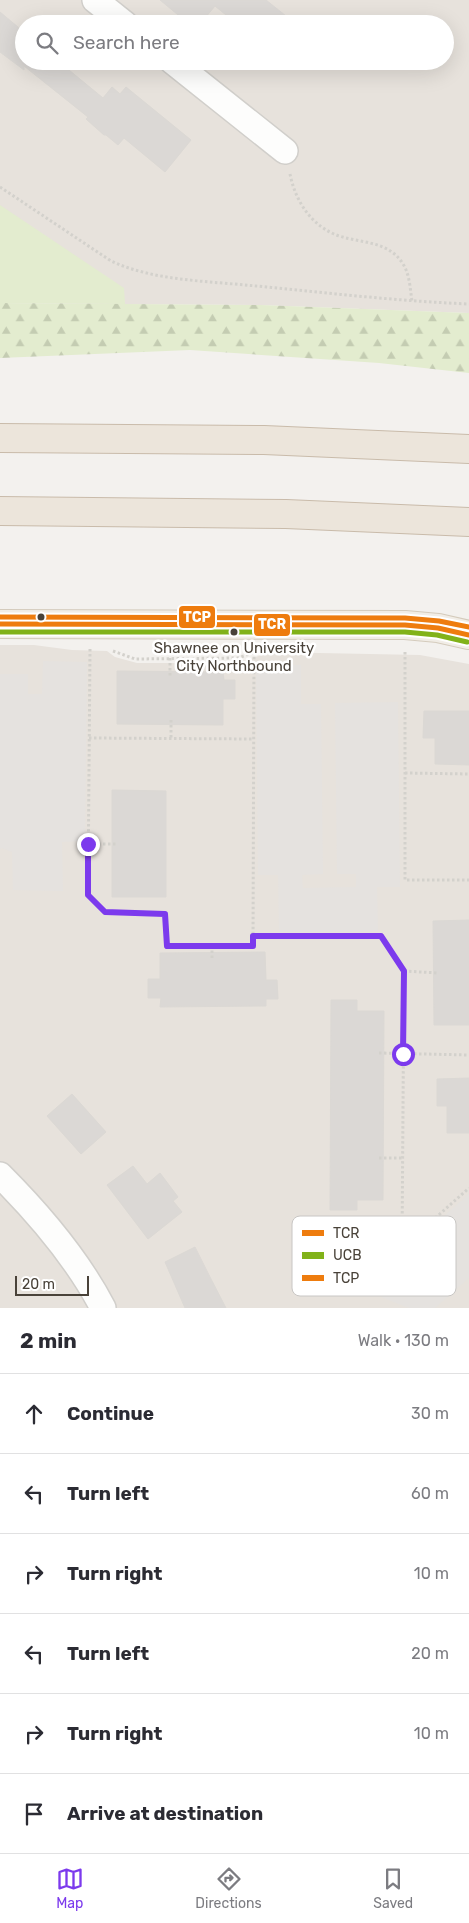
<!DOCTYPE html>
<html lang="en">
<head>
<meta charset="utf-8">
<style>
	:root { --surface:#fff; --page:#f2f2f3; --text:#2b2b33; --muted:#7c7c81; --line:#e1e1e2; --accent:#7c3aed }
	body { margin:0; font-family:Rubik,sans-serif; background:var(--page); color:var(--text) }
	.scale { position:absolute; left:15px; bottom:12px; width:74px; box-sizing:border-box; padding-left:5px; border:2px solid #494239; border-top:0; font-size:14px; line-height:18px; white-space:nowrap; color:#494239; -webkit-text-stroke:4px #fff; paint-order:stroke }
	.stop { position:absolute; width:15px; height:15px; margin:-11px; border:4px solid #7c3aed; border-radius:50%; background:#fff }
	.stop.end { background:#7c3aed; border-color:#fff; box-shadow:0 1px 5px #0008 }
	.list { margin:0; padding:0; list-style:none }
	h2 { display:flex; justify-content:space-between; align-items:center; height:65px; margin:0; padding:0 20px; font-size:21px }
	h2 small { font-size:16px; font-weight:400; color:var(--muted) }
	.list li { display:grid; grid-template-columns:32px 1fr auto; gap:15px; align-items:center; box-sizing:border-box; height:80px; padding:0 20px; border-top:1px solid var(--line) }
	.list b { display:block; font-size:19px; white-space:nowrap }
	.list em { font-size:16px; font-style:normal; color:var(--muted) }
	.icon { flex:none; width:28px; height:28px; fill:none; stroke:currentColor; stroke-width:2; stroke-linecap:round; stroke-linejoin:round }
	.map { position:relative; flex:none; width:469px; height:1308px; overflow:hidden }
	.search { position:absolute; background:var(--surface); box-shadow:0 5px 20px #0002; left:15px; right:15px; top:15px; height:55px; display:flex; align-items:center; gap:12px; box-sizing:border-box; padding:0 18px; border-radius:28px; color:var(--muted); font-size:19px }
	.sheet { height:545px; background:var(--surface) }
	nav { display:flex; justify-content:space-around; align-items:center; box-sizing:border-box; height:70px; border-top:1px solid var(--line); background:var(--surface); font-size:14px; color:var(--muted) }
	nav a { display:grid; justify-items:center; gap:2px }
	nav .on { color:var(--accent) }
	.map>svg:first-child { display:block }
	.residential { fill:#e7e2dc; fill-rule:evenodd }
	.grass { fill:#e3eccf }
	.forest { fill:url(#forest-firs) }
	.parking { fill:#e5e2df }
	.building { fill:#dbd8d5; stroke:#dbd8d4 }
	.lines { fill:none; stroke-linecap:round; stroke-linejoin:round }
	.minor-casing { stroke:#d1cfcb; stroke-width:28 }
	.major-casing { stroke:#d4cbbc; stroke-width:30 }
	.highway-casing { stroke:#c9bbaa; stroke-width:30 }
	.path { stroke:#d3d1cc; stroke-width:3; stroke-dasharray:2.5 2.5; stroke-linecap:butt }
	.minor { stroke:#fdfdfc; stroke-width:25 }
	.major { stroke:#f1ede6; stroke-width:28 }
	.highway { stroke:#ece5db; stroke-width:28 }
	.bus-1-casing { stroke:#fff; stroke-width:9 }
	.bus-2-casing { stroke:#fff; stroke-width:9 }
	.bus-3-casing { stroke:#fff; stroke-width:9 }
	.bus-1 { stroke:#ee7c0e; stroke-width:5 }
	.bus-2 { stroke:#81b219; stroke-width:5 }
	.bus-3 { stroke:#ee7c0e; stroke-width:5 }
	.route { stroke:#7c3aed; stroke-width:6 }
	.bus-dot { fill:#494239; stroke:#fff; stroke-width:2 }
	.labels { text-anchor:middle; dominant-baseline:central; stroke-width:5; stroke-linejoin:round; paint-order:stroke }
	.bus-label { font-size:15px; fill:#494239; stroke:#fff }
	.key { fill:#fff; stroke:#c8c6c4; stroke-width:1 }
	.key-label { font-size:14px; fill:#494239 }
	.line-badge { stroke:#fff; stroke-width:2 }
	.badge-label { font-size:14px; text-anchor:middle; font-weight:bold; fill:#fff }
</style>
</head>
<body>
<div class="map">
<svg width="469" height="1308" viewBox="0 0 469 1308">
	<defs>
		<pattern id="forest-firs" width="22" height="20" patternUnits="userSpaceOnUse" patternTransform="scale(1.25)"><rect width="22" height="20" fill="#e3eccf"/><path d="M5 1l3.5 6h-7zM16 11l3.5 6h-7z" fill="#c4ccb2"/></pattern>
	</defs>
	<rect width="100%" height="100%" fill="#f3f1ee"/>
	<g class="residential">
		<path d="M0 0H469V313L261 305 0 303ZM24 24H445V61H24Z"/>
		<polygon points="0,645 34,645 72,650 107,651 115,657 137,663 228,663 251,659 269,652 420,655 469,664 469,1308 0,1308"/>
	</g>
	<polygon class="grass" points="0,205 124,288 125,304 0,303"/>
	<polygon class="forest" points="0,303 261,305 469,313 469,373 379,363 190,350 0,358"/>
	<g class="parking">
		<polygon points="43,661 87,662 85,841 62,842 63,891 13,890 12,852 2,848 0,849 0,674 28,674 28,694 42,694"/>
		<polygon points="256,665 301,665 301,704 321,704 323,874 302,875 303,888 356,887 356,874 337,874 335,703 398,702 400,887 377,887 378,931 279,932 278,875 258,875"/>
		<polygon points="469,1194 469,1278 435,1308 409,1308 383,1298 369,1282"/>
	</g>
	<g class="building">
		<polygon points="160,0 266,0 296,24 237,24 215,6 200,24 189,24"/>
		<polygon points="0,12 24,32 24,61 58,61 103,98 112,87 120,94 126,87 191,140 165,172 124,138 118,145 106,135 104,135 86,119 88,117 24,66 24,70 0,52"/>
		<polygon points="117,671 223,672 224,680 235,680 235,699 223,699 223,725 117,724"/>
		<polygon points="424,711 469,711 469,765 435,764 435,738 423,738"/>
		<polygon points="112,790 166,791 166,897 112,897"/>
		<polygon points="469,920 469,1025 434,1025 433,921"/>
		<polygon points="265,952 266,980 277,980 278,999 266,999 266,1006 160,1007 161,998 148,998 148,979 160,979 160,953"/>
		<polygon points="331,1000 357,1000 357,1011 384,1011 383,1200 357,1200 357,1210 330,1210"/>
		<polygon points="469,1078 469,1133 447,1133 447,1106 437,1106 437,1079"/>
		<polygon points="72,1094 106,1132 81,1154 47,1116"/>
		<polygon points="133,1166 147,1184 160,1173 178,1197 173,1201 182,1212 148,1239 107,1185"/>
		<polygon points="195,1247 210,1277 226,1308 185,1308 165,1262"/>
	</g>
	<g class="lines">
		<defs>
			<g id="minor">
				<polyline points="95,0 125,24"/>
				<polyline points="172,61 285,151"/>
				<path d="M0 1175C40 1215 77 1258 103 1308"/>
			</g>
			<polyline id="major" points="0,624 405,625 438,628 469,635"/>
			<g id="highway">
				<polyline points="0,438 264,440 469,449"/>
				<polyline points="0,511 286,514 469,522"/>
			</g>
		</defs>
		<use href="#minor" class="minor-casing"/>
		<use href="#major" class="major-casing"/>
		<use href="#highway" class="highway-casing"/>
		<g class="path">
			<path d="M290 174C295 199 309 223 334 234 357 244 388 239 403 264 410 275 410 289 412 301"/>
			<path d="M0 187 111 261C154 281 208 281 256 286 327 293 398 301 469 304"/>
			<polyline points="90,649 88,895 105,912 165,914 167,946 253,946 254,652"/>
			<polyline points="113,651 135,659 238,658 255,652"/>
			<polyline points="405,652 405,880 469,880"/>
			<polyline points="170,658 170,676"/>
			<polyline points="171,720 171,739"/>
			<polyline points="89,738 253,739"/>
			<polyline points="405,773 469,774"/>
			<polyline points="88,844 117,844"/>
			<polyline points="253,936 381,936 404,971 402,1247"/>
			<polyline points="212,958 212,946"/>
			<polyline points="404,971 438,973"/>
			<polyline points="379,1053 469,1055"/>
			<polyline points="379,1158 403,1158"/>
			<polyline points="368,1278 469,1188"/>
		</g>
		<use href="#minor" class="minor"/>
		<use href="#major" class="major"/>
		<use href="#highway" class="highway"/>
		<defs>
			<polyline id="bus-1" points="0,624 405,625 438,628 469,635"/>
			<polyline id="bus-2" points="0,632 405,632 437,635 467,642"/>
			<polyline id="bus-3" points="0,617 405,618 439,621 469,627"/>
		</defs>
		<use href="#bus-1" class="bus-1-casing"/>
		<use href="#bus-2" class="bus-2-casing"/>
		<use href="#bus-3" class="bus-3-casing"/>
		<use href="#bus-1" class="bus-1"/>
		<use href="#bus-2" class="bus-2"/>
		<use href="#bus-3" class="bus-3"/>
	</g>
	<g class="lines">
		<polyline class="route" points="88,844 88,895 105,912 165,914 167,946 253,946 253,936 381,936 404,971 403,1054"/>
	</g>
	<g class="bus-dot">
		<circle cx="41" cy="617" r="4.5"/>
		<circle cx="234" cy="632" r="4.5"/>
	</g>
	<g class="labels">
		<g class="bus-label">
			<text x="234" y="648">Shawnee on University<tspan x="234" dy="18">City Northbound</tspan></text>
		</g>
	</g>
	<rect x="292" y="1216" width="164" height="80" rx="8" class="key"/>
	<rect x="302" y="1230" width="22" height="6" fill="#ee7c0e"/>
	<rect x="302" y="1252" width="22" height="7" fill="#81b219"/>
	<rect x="302" y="1275" width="22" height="6" fill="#ee7c0e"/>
	<g class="key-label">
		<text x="333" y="1238">TCR</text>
		<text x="333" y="1260">UCB</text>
		<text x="333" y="1283">TCP</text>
	</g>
	<g class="line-badge">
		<rect x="178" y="605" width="38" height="24" rx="5" fill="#ee7c0e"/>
		<rect x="253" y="613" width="38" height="24" rx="5" fill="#ee7c0e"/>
	</g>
	<g class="badge-label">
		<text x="197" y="622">TCP</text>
		<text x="272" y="629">TCR</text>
	</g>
</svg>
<div class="scale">20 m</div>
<div class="stop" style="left:403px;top:1054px"></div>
<div class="stop end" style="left:88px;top:844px"></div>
<div class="search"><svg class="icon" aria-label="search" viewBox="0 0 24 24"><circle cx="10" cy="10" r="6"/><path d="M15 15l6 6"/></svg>Search here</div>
</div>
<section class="sheet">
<h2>2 min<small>Walk · 130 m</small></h2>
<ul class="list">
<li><svg class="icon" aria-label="ahead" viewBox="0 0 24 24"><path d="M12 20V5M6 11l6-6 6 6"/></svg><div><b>Continue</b></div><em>30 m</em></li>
<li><svg class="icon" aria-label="left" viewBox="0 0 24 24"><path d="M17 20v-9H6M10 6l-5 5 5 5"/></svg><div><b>Turn left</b></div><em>60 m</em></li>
<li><svg class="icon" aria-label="right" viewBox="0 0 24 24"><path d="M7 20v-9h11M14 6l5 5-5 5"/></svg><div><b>Turn right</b></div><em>10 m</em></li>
<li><svg class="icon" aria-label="left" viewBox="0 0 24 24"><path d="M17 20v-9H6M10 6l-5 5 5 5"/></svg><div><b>Turn left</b></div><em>20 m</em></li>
<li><svg class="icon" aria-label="right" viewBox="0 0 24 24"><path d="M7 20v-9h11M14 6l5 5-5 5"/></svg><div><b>Turn right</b></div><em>10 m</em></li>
<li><svg class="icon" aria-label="arrive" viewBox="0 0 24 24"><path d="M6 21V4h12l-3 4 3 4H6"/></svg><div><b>Arrive at destination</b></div></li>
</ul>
</section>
<nav>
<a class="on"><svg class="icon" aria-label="map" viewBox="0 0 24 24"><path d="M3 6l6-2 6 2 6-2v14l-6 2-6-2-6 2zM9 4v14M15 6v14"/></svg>Map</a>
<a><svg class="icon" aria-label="directions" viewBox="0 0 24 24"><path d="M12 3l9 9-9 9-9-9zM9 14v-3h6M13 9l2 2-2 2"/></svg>Directions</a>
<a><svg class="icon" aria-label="saved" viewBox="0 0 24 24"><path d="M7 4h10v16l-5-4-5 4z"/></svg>Saved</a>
</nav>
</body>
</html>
